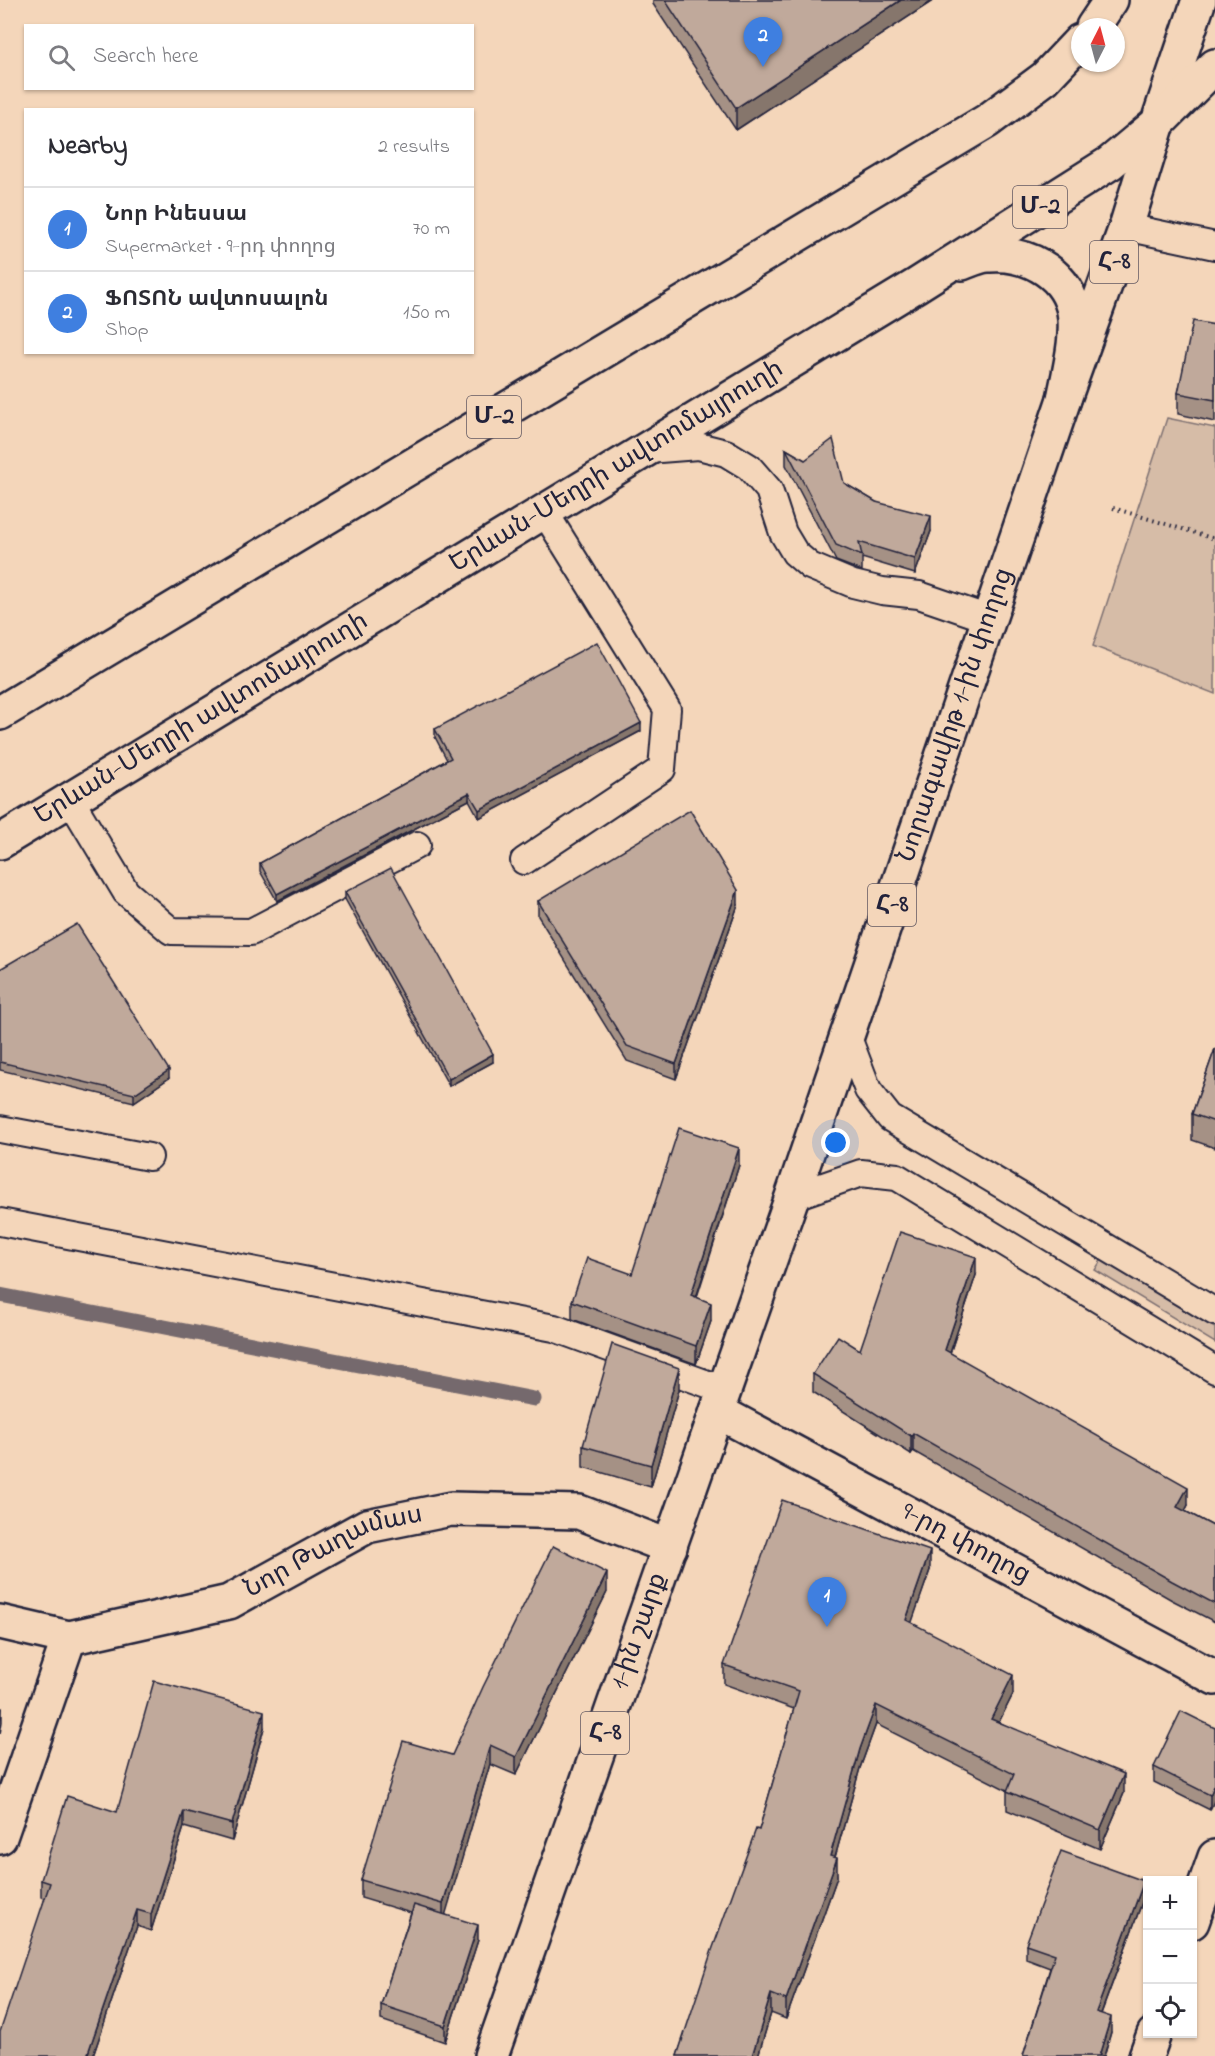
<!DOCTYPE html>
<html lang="en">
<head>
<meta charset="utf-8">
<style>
	:root { --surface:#fff; --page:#f7f7f7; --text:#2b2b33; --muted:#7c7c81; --line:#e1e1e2; --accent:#7c3aed }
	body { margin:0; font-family:"Indie Flower","Noto Sans Armenian",sans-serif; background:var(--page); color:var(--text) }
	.controls { position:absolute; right:18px; bottom:18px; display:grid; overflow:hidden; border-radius:0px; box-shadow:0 2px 4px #0004 }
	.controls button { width:54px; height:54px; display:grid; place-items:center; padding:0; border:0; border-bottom:2px solid var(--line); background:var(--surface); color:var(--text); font:30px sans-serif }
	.compass { position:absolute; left:1071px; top:18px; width:54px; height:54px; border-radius:50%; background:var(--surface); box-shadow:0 2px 4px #0004; rotate:6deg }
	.you { position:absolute; left:836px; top:1143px; width:21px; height:21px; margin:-15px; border:4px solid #fff; border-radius:50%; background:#1a73e8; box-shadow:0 0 0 9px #1a73e833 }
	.badge { display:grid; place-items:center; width:39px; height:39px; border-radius:50%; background:var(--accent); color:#fff; font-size:20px; font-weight:700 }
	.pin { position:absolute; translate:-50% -50px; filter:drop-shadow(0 2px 3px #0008) }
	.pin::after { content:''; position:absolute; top:32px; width:21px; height:18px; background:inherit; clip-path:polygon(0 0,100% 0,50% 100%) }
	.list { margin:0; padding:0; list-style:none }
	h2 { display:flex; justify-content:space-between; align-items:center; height:78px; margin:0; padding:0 24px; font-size:26px }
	h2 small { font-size:20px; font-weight:400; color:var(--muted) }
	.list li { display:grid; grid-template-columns:39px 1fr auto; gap:18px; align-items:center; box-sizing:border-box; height:84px; padding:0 24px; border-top:2px solid var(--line) }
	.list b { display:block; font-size:22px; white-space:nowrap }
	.list p { margin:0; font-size:20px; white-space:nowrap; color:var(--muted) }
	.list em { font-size:20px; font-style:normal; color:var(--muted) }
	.icon { flex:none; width:33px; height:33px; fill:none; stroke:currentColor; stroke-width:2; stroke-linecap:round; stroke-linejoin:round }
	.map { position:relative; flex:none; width:1215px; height:2056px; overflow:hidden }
	.search { position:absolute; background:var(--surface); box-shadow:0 2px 4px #0004; left:24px; top:24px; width:450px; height:66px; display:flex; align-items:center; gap:15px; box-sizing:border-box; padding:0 21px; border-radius:0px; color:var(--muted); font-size:22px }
	.panel { position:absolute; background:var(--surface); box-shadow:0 2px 4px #0004; left:24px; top:108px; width:450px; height:246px; border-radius:0px }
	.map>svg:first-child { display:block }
	.green { fill:#d6bca7; stroke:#7c6f71; stroke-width:1.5 }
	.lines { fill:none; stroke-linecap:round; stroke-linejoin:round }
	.stream { stroke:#75696d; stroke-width:15 }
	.service-casing { stroke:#22223b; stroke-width:30 }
	.minor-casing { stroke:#22223b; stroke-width:38 }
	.tertiary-casing { stroke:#22223b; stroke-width:38 }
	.primary-casing { stroke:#22223b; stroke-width:38 }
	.trunk-casing { stroke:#22223b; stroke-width:38 }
	.path { stroke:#22223b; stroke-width:4; stroke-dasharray:1.5 4.5; stroke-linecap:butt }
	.service { stroke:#f4d6ba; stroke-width:26 }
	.minor { stroke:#f4d6ba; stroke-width:33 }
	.tertiary { stroke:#f4d6ba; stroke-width:33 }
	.primary { stroke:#f4d6ba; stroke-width:33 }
	.trunk { stroke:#f4d6ba; stroke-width:33 }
	.wall { fill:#a59185; stroke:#22223b; stroke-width:1.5 }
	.shaded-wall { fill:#86766c; stroke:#22223b; stroke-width:1.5 }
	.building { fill:#c0a99b; stroke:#22223b; stroke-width:1.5 }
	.labels { text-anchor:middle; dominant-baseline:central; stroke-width:4.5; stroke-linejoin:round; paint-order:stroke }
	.shield { fill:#f4d6ba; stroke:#615861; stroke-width:1.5 }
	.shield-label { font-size:24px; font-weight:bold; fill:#22223b }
	.street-label { font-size:26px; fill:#22223b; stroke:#f4d6ba }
</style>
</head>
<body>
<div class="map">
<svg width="1215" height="2056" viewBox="0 0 1215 2056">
	<rect width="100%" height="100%" fill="#f4d6ba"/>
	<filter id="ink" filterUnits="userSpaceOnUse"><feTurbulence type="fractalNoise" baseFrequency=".0167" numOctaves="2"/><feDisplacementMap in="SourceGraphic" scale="12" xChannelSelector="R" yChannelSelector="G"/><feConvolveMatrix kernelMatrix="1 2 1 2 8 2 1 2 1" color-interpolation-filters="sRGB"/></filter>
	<g filter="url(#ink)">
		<g class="green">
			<polygon points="1167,418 1215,428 1215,694 1093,646"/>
			<polygon points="1102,1259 1215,1328 1215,1343 1095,1270"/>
		</g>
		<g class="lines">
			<polyline class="stream" points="0,1295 534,1399"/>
			<defs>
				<g id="service">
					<polyline points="1126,227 1215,246"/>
					<polyline points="647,450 698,446 726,453 749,467 769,490 783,533 795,553 810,566 853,584 882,591 919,595 989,619"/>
					<polyline points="70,799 126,892 171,931 251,932 417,845"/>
					<polyline points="524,861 662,769 667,709 544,511"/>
					<polyline points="847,1035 868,1090 890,1118 1215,1312"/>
					<polyline points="0,1129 149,1157"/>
					<polyline points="792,1197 861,1173 897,1177 1215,1370"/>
					<polyline points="0,1222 554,1328 724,1390"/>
				</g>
				<g id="minor">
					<path id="s1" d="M0 1622 69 1638 229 1602 367 1526 451 1509 579 1512 670 1547"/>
					<polyline points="0,1837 69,1638"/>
					<polyline points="1192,1922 1215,1857"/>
					<polyline points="1146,2056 1154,2034"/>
				</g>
				<g id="tertiary">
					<path id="s2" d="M717 1411 1215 1678"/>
				</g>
				<g id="primary">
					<path id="s3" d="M491 2056 792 1197 1064 399 1126 227 1158 123"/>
				</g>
				<g id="trunk">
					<polyline points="1093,27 1111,0"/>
					<polyline points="1160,116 1199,0"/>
					<path d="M962 263C970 260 980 255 989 255 1024 252 1063 270 1073 307 1080 332 1069 373 1064 399"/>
					<polyline points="0,713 987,121 1045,78 1080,41"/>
					<path id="s4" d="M0 842 917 285 1110 163 1158 123 1215 66"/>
				</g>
			</defs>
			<use href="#service" class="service-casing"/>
			<use href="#minor" class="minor-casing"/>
			<use href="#tertiary" class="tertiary-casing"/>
			<use href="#primary" class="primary-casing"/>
			<use href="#trunk" class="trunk-casing"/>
			<polyline class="path" points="1113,508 1215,539"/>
			<use href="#service" class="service"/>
			<use href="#minor" class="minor"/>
			<use href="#tertiary" class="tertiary"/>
			<use href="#primary" class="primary"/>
			<use href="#trunk" class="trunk"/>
		</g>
		<g class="wall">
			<polygon points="653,0 934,0 736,130 653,4"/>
			<polygon points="1215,325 1215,422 1178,414 1178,393"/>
			<polygon points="786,449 876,502 931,531 915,574 862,558 862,571 836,561 786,465"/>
			<polygon points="435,729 641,731 479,818 469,800 277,901 260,871 260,863 447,760 435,737"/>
			<polygon points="345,892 493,1062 449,1086 345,899"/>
			<polygon points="538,901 738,905 676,1079 627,1061 538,916"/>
			<polygon points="0,969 169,1078 134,1102 0,1070"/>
			<polygon points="1215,1049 1215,1148 1192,1140 1192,1114"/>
			<polygon points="739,1165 697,1297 711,1321 696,1364 572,1319 572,1301 632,1274"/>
			<polygon points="976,1275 950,1353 1188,1505 1185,1511 1215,1527 1215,1622 1172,1600 913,1451 911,1454 813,1392 813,1374 860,1350"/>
			<polygon points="679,1390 651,1487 583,1467 583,1446"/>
			<polygon points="930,1570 911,1623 1013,1694 999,1722 1124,1793 1100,1849 1007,1810 1007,1790 876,1724 860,1768 835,1857 837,1877 786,2019 771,2013 758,2056 677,2056 759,1830 794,1709 724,1684 724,1665"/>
			<polygon points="607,1592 516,1775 490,1764 445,1914 478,1940 445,2042 381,2020 381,2005 411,1913 361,1898 361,1880 452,1755"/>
			<polygon points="264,1728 232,1841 184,1827 151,1931 137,1926 93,2056 0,2056 45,1898 41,1897 41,1880 117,1812"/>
			<polygon points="1215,1728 1210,1810 1154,1782 1154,1767"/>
			<polygon points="1144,1897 1101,2014 1111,2032 1104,2056 1023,2056 1050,1968 1026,1959 1026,1944"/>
		</g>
		<g class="shaded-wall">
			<polygon points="901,0 934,0 736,130 736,108"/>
			<polygon points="931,516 931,531 915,574 915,559"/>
			<polygon points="641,723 641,731 479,818 479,810"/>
			<polygon points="469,793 469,800 277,901 277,894"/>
			<polygon points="738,890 738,905 676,1079 676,1064"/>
			<polygon points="493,1054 493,1062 449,1086 449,1079"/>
			<polygon points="169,1070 169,1078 134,1102 134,1094"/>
			<polygon points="739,1148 739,1165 691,1313 691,1295"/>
			<polygon points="976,1257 976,1275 945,1368 945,1350"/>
			<polygon points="711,1303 711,1321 696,1364 696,1346"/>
			<polygon points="679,1368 679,1390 651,1487 651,1465"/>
			<polygon points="913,1433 913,1451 911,1454 911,1436"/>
			<polygon points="1188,1487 1188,1505 1177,1525 1177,1507"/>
			<polygon points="930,1551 930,1570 906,1639 906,1620"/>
			<polygon points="607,1573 607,1592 516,1775 516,1757"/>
			<polygon points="1013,1675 1013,1694 991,1738 991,1719"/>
			<polygon points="876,1705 876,1724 860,1768 830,1875 830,1856 860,1749"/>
			<polygon points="2,1708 2,1722 0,1734 0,1721"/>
			<polygon points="264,1711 264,1728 232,1841 232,1824"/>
			<polygon points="490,1745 490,1764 443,1923 443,1904"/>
			<polygon points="1124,1774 1124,1793 1100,1849 1100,1830"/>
			<polygon points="1215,1784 1215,1799 1210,1810 1210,1795"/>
			<polygon points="184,1811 184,1827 151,1931 151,1914"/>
			<polygon points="837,1858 837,1877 786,2019 786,2000"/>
			<polygon points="1144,1881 1144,1897 1096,2027 1096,2012"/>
			<polygon points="137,1910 137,1926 93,2056 87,2056"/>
			<polygon points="478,1925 478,1940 445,2042 445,2026"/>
			<polygon points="771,1994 771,2013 758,2056 752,2056"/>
			<polygon points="1111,2017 1111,2032 1104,2056 1099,2056"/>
		</g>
		<g class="building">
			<polygon points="665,0 901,0 736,108"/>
			<polygon points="1193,321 1215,325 1215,400 1178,393"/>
			<polygon points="833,439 844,483 876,502 931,516 915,559 859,542 862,556 836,545 786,449 805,460"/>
			<polygon points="597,642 641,723 479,810 469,793 277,894 260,863 451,758 435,729"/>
			<polygon points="690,810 738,890 676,1064 627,1046 538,901"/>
			<polygon points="391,868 493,1054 449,1079 345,892"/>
			<polygon points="77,924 169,1070 134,1094 0,1062 0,969"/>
			<polygon points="1215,1049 1215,1122 1192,1114"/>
			<polygon points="679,1128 739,1148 691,1295 711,1303 696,1346 572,1301 587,1258 632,1274"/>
			<polygon points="900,1232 976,1257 945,1350 1188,1487 1177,1507 1215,1527 1215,1604 1172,1581 913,1433 911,1436 813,1374 838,1336 860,1350"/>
			<polygon points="612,1344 679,1368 651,1465 583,1446"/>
			<polygon points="782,1500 930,1551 906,1620 1013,1675 991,1719 1124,1774 1100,1830 1007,1791 1014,1774 876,1705 860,1749 830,1856 837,1858 786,2000 771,1994 752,2056 677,2056 711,1953 756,1829 759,1830 799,1691 724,1665"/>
			<polygon points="553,1546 607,1573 516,1757 490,1745 443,1904 361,1880 403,1741 452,1755 483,1687"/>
			<polygon points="154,1681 264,1711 232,1824 184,1811 151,1914 137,1910 87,2056 0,2056 0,2032 50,1883 41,1880 67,1796 117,1812"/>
			<polygon points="0,1708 2,1708 0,1721"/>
			<polygon points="1181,1711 1215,1728 1215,1784 1210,1795 1154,1767"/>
			<polygon points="1061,1851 1144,1881 1096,2012 1111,2017 1099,2056 1023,2056 1055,1954 1026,1944"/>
			<polygon points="414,1905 478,1925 445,2026 381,2005"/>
		</g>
	</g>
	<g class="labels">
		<g class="shield">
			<rect x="1013" y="186" width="54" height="42" rx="4.5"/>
			<rect x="1090" y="241" width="48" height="42" rx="4.5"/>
			<rect x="467" y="396" width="54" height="42" rx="4.5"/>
			<rect x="868" y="884" width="48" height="42" rx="4.5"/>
			<rect x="581" y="1712" width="48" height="42" rx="4.5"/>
		</g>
		<g class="shield-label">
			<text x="1040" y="207">Մ-2</text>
			<text x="1114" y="262">Հ-8</text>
			<text x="494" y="417">Մ-2</text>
			<text x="892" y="905">Հ-8</text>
			<text x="605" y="1733">Հ-8</text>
		</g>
		<g class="street-label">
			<text stroke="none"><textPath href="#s4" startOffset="722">Երևան-Մեղրի ավտոմայրուղի</textPath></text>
			<text stroke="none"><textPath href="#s3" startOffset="1419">Նորագավիթ 1-ին փողոց</textPath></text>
			<text stroke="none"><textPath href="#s4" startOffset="236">Երևան-Մեղրի ավտոմայրուղի</textPath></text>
			<text stroke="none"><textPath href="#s2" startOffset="282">9-րդ փողոց</textPath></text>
			<text stroke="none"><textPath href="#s1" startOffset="352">Նոր Թաղամաս</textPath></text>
			<text stroke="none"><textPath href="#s3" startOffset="450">1-ին շարք</textPath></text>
		</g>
	</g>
</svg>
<div class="controls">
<button>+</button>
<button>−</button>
<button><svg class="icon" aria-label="locate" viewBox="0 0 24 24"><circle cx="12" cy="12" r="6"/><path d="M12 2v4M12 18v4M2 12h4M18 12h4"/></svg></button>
</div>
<svg class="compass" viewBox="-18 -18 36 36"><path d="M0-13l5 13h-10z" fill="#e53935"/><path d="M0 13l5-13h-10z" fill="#7c7c81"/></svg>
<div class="you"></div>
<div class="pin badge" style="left:827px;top:1627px;background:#3f7fe0">1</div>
<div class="pin badge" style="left:763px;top:67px;background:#3f7fe0">2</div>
<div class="search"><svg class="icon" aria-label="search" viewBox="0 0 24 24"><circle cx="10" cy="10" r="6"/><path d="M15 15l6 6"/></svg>Search here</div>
<section class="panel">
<h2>Nearby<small>2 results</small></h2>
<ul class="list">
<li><span class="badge" style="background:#3f7fe0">1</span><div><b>Նոր Ինեսսա</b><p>Supermarket · 9-րդ փողոց</p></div><em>70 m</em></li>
<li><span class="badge" style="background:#3f7fe0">2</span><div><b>ՖՈՏՈՆ ավտոսալոն</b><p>Shop</p></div><em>150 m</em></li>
</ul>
</section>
</div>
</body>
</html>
